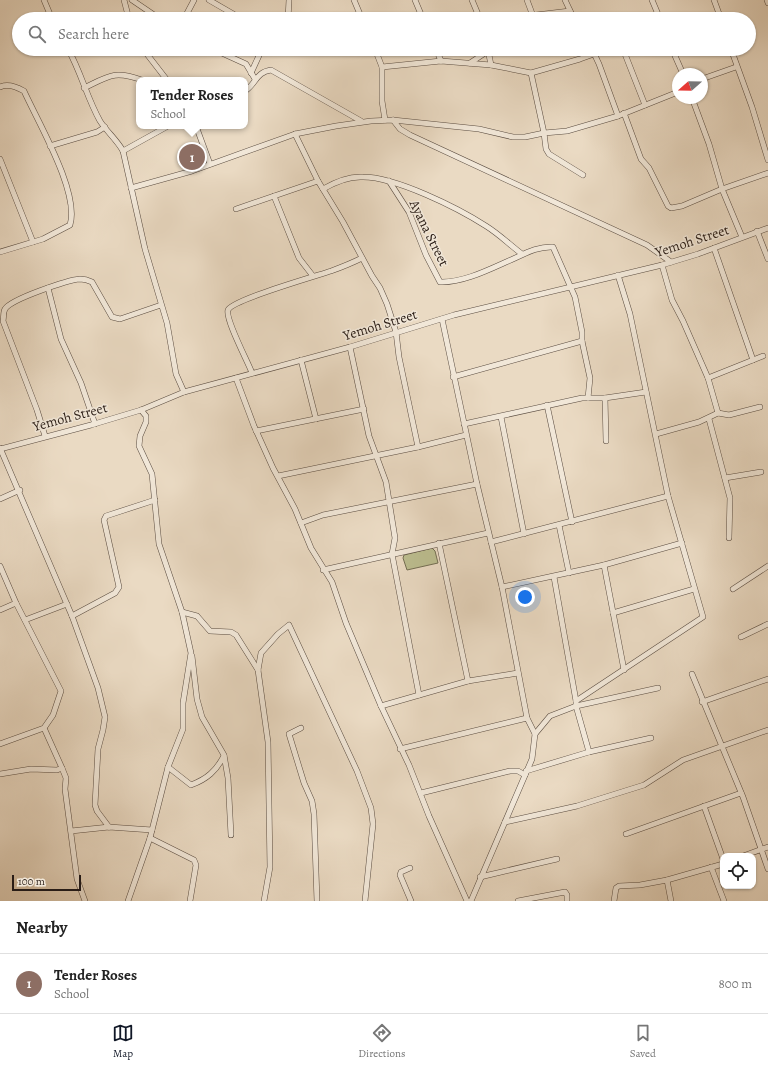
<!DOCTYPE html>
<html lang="en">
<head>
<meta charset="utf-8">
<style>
	:root { --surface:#fff; --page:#f6f6f6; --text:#222; --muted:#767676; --line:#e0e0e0; --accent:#111827 }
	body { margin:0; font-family:Alegreya,serif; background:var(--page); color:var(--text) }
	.controls { position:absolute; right:12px; bottom:12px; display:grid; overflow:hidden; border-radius:8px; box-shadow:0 1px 3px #0004 }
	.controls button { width:36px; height:36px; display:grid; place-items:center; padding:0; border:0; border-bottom:1px solid var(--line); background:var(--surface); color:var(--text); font:20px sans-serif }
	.compass { position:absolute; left:672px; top:68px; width:36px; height:36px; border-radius:50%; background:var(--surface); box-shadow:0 1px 3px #0004; rotate:250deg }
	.scale { position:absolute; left:12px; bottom:10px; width:69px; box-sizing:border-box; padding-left:4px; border:2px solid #2a1d16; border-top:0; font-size:11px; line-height:14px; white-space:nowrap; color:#2a1d16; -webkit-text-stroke:3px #f1e7d8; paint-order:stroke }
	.you { position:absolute; left:525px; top:597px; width:14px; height:14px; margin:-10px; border:3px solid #fff; border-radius:50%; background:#1a73e8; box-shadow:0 0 0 6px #1a73e833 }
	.badge { display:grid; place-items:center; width:26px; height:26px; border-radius:50%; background:var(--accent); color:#fff; font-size:13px; font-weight:700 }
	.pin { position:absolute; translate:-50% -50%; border:2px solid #fff; box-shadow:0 1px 4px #0006 }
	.popup { position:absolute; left:136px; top:77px; width:112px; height:52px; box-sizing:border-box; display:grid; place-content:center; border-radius:8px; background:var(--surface); filter:drop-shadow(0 1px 3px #0005); font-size:13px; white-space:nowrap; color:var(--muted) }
	.popup b { font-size:15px; color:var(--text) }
	.popup::after { content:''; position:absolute; left:50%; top:100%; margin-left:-8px; border:8px solid transparent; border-top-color:var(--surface) }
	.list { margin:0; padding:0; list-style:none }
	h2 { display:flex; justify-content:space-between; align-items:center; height:52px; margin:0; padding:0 16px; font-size:17px }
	h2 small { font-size:13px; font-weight:400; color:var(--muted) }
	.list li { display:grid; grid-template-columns:26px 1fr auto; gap:12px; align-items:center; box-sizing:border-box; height:60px; padding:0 16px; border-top:1px solid var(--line) }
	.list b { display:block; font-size:15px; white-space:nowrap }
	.list p { margin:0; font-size:13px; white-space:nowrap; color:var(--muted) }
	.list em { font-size:13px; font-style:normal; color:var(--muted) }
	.icon { flex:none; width:22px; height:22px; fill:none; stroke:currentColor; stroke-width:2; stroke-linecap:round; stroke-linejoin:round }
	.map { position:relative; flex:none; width:768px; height:901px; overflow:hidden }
	.search { position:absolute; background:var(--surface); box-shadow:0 1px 3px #0004; left:12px; right:12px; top:12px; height:44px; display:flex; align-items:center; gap:10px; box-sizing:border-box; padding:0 14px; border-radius:22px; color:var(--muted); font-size:15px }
	.sheet { height:112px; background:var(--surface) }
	nav { display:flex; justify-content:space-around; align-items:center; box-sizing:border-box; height:56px; border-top:1px solid var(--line); background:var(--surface); font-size:11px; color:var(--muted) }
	nav a { display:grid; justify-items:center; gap:2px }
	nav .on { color:var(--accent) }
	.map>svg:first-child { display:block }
	.green { fill:#bcbe90; stroke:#736e53 }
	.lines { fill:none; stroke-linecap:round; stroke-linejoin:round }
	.minor-casing { stroke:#5a4c41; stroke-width:6 }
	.minor { stroke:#f1e7d8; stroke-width:5 }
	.labels { text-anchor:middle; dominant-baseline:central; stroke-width:3; stroke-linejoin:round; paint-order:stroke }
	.street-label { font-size:14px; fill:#2a1d16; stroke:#f1e7d8 }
</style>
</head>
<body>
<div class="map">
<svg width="768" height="901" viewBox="0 0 768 901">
	<rect width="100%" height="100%" fill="#eadac3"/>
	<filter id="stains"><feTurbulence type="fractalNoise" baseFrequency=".005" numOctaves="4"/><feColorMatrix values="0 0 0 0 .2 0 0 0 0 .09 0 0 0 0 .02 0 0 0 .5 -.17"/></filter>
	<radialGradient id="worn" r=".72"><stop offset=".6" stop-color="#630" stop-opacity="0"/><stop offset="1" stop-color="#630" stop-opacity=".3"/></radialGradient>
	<polygon class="green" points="432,548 435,551 438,563 407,570 403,558 404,555"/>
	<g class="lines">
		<defs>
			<g id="minor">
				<polyline points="44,0 52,19"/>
				<polyline points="124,0 129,19"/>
				<polyline points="132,0 160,19"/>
				<polyline points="209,0 242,19"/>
				<polyline points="354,0 362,19"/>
				<polyline points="415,0 423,19"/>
				<polyline points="472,0 480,19"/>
				<polyline points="527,0 533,16"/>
				<polyline points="565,0 574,19"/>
				<polyline points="652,0 660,19"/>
				<polyline points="714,0 721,19"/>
				<polyline points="767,0 768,3"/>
				<polyline points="184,19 194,0"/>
				<polyline points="288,19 289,0"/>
				<polyline points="502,19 570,11"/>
				<path d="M68 49C81 72 87 98 100 121 107 132 117 140 123 151L145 249 167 323 176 374 184 392"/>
				<polyline points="143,49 167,80"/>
				<polyline points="213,49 246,64 255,79"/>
				<path d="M291 49C308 55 322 53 339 49"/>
				<polyline points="375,49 382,67 382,101 385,120"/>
				<polyline points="436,49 441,61"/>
				<polyline points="592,49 599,64 618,116"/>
				<polyline points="623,49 645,105"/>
				<polyline points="672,49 683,74"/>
				<polyline points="731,49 752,107 768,160"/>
				<polyline points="488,50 491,65"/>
				<polyline points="470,63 488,51"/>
				<polyline points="382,67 441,61 491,65 531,73 544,133 546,149 549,154 583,175"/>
				<polyline points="251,73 262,49"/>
				<polyline points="531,73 580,59 594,54"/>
				<polyline points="702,79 736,67"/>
				<path d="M0 87C8 83 17 87 24 91 38 122 80 193 70 225L43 239 0 252"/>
				<path d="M84 88C109 76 114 70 142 80"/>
				<path d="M245 91C256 84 256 72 271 70L361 121"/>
				<polyline points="692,98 709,144 722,189 742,237"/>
				<polyline points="624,113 641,159 649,168 668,206 671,208 682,206 722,189 768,173"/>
				<polyline points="393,120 400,129 410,135 647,245 671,262"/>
				<polyline points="196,126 210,164"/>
				<polyline points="295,134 318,181 343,222 372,276 380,288 387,304 396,332 399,357 418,447"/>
				<polyline points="50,146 97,132 105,127"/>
				<polyline points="123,151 168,126"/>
				<polyline points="0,159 33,242"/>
				<path d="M389 181 409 212 426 255 440 282C461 283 486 271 506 262 521 256 536 246 553 247L575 297 582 332V341L590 378 588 398"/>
				<polyline points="131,188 192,171 295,134 336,126 371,121 393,120 479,129 513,137 525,137 544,133 567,131 618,116 678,92"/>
				<path d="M323 189C335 182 348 176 363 177 396 177 458 208 486 226 499 234 510 245 522 254"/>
				<polyline points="274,196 299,258 313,276"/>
				<polyline points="236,209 318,181"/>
				<polyline points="757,231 768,259"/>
				<polyline points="714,248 753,360"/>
				<polyline points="662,265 672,300 683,321 708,378 718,413"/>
				<polyline points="48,288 61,339 81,383 95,424"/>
				<polyline points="442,319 477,484 502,587 527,718 535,734"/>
				<polyline points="350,347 369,436 386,482 395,538 392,554 419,695"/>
				<polyline points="301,360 316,419"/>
				<path d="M252 373C248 362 225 319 228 310 232 300 316 276 331 271 342 267 352 263 362 258"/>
				<polyline points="453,377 582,341"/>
				<polyline points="236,378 254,426 273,468 295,509 311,548 332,582 346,623 381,706 409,765 429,816 467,901"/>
				<polyline points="708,378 763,356"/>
				<polyline points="605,398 606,441"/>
				<polyline points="547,405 572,522"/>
				<polyline points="501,417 524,534"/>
				<polyline points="709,419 730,498 729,538"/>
				<polyline points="464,424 582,398 605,398 646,392"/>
				<polyline points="256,431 364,409"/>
				<polyline points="656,434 699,422 718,413 729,415 760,407"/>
				<path d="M45 436 37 410 3 321C4 317 3 312 5 309 11 299 68 280 80 279 84 279 88 280 92 282L112 317 120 319 161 305"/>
				<polyline points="0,448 72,616 98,688 105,717 103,730 98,749 95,805 97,811 109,827"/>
				<polyline points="0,449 91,425 141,410 184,392 350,347 454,315 662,265 698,254 768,228"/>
				<polyline points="278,476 418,447 466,435"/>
				<polyline points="725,478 761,472"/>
				<polyline points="0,499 20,490"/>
				<polyline points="301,523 323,515 477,484"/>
				<polyline points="559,525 569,573"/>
				<polyline points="491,542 668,496"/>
				<polyline points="439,543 468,681"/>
				<polyline points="604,565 624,670"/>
				<polyline points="0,566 16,603 61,691 53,715 44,728 0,744"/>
				<polyline points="323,570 488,533"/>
				<polyline points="554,577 576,701"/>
				<polyline points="502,587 604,565 682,543"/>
				<polyline points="733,589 768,566"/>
				<polyline points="0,610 16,603"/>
				<polyline points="182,612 197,616 210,631 231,632 236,635 258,670"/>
				<polyline points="613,613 694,589"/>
				<polyline points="72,616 115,593 119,587 104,520 106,516 155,500"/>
				<polyline points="25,620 67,604"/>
				<polyline points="741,637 768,624"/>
				<polyline points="192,656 197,699 202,717 224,755 228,778 231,835"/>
				<polyline points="692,674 743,797 768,869"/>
				<polyline points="702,702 768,679"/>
				<polyline points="381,706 468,681 518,673"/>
				<polyline points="301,728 289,734 304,783 312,801 314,814 317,901"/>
				<polyline points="400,749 527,718"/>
				<polyline points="589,752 576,706 658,688"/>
				<path d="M168 767 191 785C207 779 216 771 224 756"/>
				<polyline points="62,768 66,778 65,789 77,879 85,901"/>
				<polyline points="526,771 589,752 651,738"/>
				<polyline points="0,774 31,769 57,770 62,768 44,728"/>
				<polyline points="421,793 510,771 518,771 525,775"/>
				<polyline points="704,806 723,859"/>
				<polyline points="505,822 577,806 644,785 683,760 768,730"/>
				<polyline points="71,831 109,827 152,830"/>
				<polyline points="626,834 741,793"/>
				<polyline points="150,838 194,860 196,865 190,901"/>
				<polyline points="743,856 768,847"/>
				<polyline points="711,867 724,901"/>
				<polyline points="410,868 401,872 400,875 411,901"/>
				<polyline points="480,877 557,859"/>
				<polyline points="667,880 671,901"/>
				<polyline points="128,901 150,838 168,767 183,729 183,703 191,653 182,612 159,544 152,474 139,446 140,436 146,422 146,416 141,410"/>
				<polyline points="264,901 270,867 268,742 258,670 261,653 278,634 289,625 357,771 371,808 373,824 365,901"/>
				<polyline points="471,901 532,759 535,734 550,716 576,706 576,701 703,617 668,496 630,314 618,275"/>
				<polyline points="518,901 565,892 567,895 567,901"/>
				<polyline points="614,901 616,888 619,886 640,885 667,880 723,864"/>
			</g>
		</defs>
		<use href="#minor" class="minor-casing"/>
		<use href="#minor" class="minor"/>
	</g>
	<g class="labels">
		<g class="street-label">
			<text transform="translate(429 233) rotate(64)">Ayana Street</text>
			<text transform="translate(692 241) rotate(-18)">Yemoh Street</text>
			<text transform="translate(380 325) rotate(-17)">Yemoh Street</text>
			<text transform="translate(70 417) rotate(-15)">Yemoh Street</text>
		</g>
	</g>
	<rect width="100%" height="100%" filter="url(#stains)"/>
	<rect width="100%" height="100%" fill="url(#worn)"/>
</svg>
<div class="controls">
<button><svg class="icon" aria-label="locate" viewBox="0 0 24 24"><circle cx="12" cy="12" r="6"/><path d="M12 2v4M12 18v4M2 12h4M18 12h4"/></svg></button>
</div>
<svg class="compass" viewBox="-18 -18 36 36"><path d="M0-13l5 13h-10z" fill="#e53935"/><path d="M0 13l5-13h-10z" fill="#767676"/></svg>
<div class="scale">100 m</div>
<div class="you"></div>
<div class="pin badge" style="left:192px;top:157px;background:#8d6e63">1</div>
<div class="popup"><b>Tender Roses</b>School</div>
<div class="search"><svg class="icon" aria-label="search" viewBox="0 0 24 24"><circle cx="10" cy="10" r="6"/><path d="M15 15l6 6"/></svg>Search here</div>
</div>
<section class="sheet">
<h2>Nearby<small></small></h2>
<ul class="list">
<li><span class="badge" style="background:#8d6e63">1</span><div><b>Tender Roses</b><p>School</p></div><em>800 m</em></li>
</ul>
</section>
<nav>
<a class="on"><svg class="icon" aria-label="map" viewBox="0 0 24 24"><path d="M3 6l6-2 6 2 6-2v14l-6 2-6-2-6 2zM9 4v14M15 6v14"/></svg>Map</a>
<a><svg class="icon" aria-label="directions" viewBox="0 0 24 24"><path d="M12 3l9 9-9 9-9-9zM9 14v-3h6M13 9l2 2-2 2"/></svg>Directions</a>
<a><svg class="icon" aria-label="saved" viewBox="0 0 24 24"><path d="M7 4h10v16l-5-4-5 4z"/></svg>Saved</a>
</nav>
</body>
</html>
